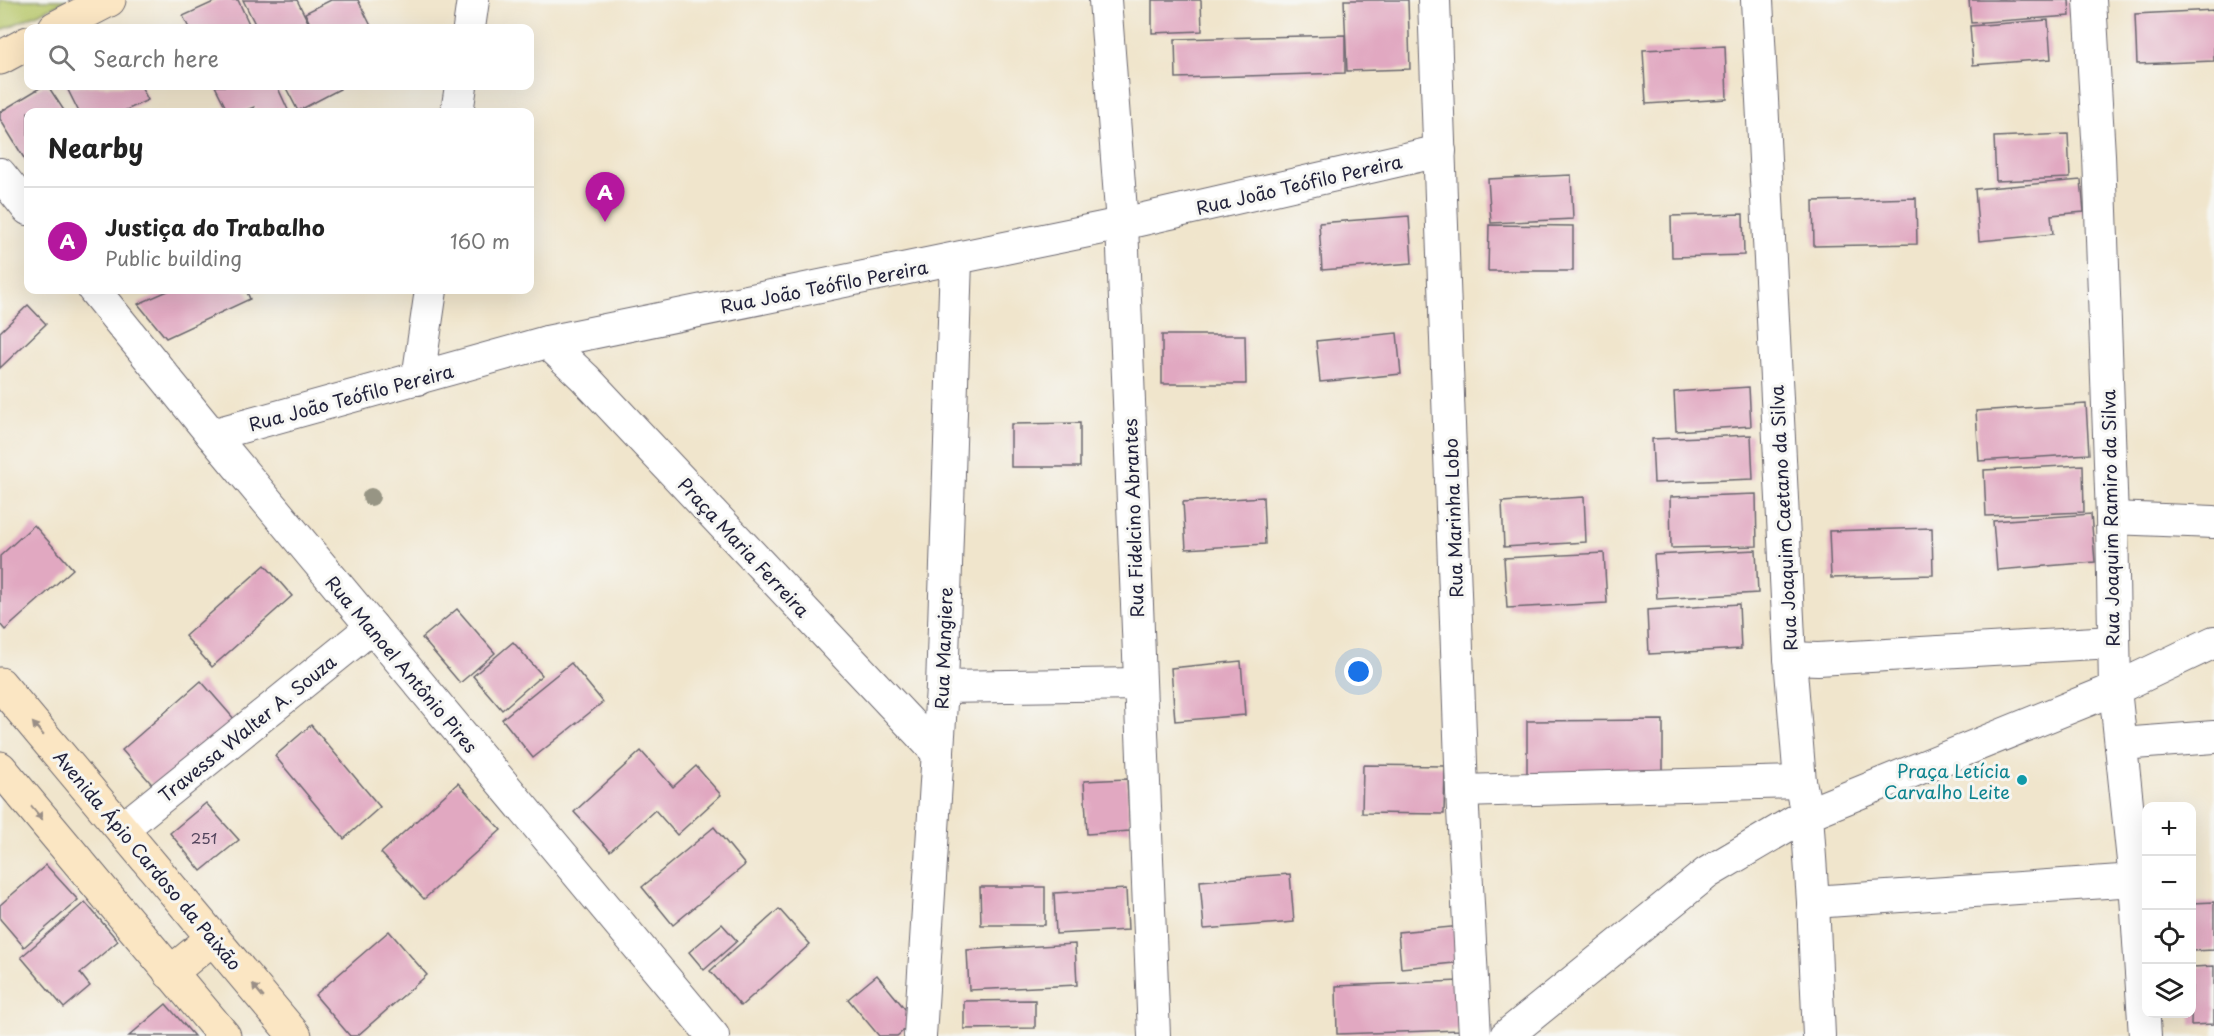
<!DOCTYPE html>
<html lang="en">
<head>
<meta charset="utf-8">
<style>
	:root { --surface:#fff; --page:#f6f6f6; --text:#222; --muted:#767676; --line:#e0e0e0; --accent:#b5179e }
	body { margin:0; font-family:"Playpen Sans",sans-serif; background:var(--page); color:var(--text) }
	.controls { position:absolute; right:18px; bottom:18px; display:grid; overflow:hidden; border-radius:12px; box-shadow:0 6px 24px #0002 }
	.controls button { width:54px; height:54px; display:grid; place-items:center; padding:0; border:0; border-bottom:2px solid var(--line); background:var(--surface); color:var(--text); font:30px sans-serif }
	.you { position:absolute; left:1359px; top:672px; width:21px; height:21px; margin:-15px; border:4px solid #fff; border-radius:50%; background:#1a73e8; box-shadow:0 0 0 9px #1a73e833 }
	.badge { display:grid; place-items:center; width:39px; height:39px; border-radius:50%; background:var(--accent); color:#fff; font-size:20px; font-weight:700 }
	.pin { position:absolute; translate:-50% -50px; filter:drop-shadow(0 2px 3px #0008) }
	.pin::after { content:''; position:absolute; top:32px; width:21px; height:18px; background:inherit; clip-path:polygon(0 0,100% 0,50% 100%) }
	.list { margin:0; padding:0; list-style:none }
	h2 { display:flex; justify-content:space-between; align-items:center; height:78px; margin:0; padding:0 24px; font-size:26px }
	h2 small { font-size:20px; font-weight:400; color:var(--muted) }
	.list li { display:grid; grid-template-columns:39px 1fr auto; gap:18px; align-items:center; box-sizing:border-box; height:108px; padding:0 24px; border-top:2px solid var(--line) }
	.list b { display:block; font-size:22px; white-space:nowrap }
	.list p { margin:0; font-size:20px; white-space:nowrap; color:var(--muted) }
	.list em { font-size:20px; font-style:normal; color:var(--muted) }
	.icon { flex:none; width:33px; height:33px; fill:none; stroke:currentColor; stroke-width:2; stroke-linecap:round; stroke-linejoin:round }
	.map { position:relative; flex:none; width:2214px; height:1036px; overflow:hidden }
	.search { position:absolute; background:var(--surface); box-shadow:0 6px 24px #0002; left:24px; top:24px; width:510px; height:66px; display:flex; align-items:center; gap:15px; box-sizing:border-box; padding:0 21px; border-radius:12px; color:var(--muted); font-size:22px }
	.panel { position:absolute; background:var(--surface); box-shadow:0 6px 24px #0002; left:24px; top:108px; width:510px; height:186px; border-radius:12px }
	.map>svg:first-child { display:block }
	.green { fill:#b8c76a; stroke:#6d7452; stroke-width:1.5 }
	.building { fill:#e1a8c1 }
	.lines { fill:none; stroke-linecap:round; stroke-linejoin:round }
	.street-casing { stroke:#6a666e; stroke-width:34 }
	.secondary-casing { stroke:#6a666e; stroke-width:35 }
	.street { stroke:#fff; stroke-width:32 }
	.secondary { stroke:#fbe6c3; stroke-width:33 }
	.tree { fill:#979584 }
	.oneway { fill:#998e86 }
	.culture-dot { fill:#0f9aa8; stroke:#f6f6f2; stroke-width:2 }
	.labels { text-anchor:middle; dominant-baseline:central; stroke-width:6; stroke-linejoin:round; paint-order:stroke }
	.number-label { font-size:15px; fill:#52445c }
	.street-label { font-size:18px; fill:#22223b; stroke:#f6f6f2 }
	.culture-label { font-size:18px; fill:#0d838f; stroke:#f6f6f2; text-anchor:end }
</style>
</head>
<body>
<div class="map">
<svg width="2214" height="1036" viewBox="0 0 2214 1036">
	<rect width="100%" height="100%" fill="#f6f6f2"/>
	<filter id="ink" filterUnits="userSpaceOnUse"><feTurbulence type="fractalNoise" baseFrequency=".0167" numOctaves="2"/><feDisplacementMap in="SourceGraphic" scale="12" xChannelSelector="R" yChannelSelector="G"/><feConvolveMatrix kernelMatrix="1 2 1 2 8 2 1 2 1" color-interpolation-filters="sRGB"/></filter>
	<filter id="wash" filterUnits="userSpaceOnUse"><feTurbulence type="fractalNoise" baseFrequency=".008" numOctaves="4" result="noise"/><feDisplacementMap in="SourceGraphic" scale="24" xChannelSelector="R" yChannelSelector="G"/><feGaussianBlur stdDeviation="1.35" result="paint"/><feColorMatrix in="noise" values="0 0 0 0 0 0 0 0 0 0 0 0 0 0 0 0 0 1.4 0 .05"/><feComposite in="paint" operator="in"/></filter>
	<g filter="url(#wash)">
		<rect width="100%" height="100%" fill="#f0e5cc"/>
		<polygon class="green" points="0,0 68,0 0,31"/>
		<g id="blocks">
			<g class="building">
				<polygon points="218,0 238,0 251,28 189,28 183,16"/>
				<polygon points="243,0 297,0 311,28 257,28"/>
				<polygon points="331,0 358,0 372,28 312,28 305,13"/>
				<polygon points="1152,0 1201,0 1202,31 1152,33"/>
				<polygon points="1344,0 1408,0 1410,69 1347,71"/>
				<polygon points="1969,0 2069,0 2070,16 1971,23"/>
				<polygon points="2214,10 2214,61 2137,64 2135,14"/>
				<polygon points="2048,20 2051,59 1973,65 1970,26"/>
				<polygon points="1345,35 1345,73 1176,78 1175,39"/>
				<polygon points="1725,46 1727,99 1646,104 1643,50"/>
				<polygon points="43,86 48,86 65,112 28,112 28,162 27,163 0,119 0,112"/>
				<polygon points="66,86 141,86 148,100 122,112 79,112"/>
				<polygon points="215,86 277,86 289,112 256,112 254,107 242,112 228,112"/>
				<polygon points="285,86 338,86 340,89 298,111"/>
				<polygon points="2068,134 2070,178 1996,181 1994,137"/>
				<polygon points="1571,175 1573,219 1491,223 1488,179"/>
				<polygon points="2081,180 2084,212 2051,215 2053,234 1979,241 1975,189"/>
				<polygon points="1916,198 1917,244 1814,246 1813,201"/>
				<polygon points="1743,214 1744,255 1672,257 1671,216"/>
				<polygon points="1409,216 1412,263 1322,270 1319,223"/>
				<polygon points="1489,225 1573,226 1573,271 1488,271"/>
				<polygon points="170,290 246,290 250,299 166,338 138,304"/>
				<polygon points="28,305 46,324 0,368 0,332"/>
				<polygon points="1397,333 1401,374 1320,382 1316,341"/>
				<polygon points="1162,335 1245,335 1246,384 1162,384"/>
				<polygon points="1749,387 1751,426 1676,431 1674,392"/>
				<polygon points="2086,404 2089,454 1979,461 1976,411"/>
				<polygon points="1080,423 1080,467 1011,467 1011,424"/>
				<polygon points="1751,435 1753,479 1654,483 1652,439"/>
				<polygon points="2083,465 2084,512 1986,516 1984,470"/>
				<polygon points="1756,494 1757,546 1671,548 1670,497"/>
				<polygon points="1263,497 1265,544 1186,549 1183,502"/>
				<polygon points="1584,497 1586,542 1504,547 1502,502"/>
				<polygon points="2091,514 2095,562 1997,570 1993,521"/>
				<polygon points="34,525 73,569 5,630 0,624 0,556"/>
				<polygon points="1932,528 1933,575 1831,578 1829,531"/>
				<polygon points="1756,550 1758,593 1657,599 1654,555"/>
				<polygon points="1604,553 1607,603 1507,608 1504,558"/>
				<polygon points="265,565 292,596 212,667 185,636"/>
				<polygon points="1739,604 1741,649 1649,654 1647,610"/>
				<polygon points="457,609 495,653 460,683 422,638"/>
				<polygon points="513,642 542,675 502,710 473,676"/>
				<polygon points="1241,661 1245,715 1175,721 1171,668"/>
				<polygon points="571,663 603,702 533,758 502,719"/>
				<polygon points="201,681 235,720 156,789 122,750"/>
				<polygon points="1663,720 1663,774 1527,775 1527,721"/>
				<polygon points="311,725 380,807 344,839 275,756"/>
				<polygon points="641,751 673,787 696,766 721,795 677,835 655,810 610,851 574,812"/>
				<polygon points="1363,765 1445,766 1444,814 1362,813"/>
				<polygon points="1127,779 1130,831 1087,834 1084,781"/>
				<polygon points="458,783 501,830 424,899 381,853"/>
				<polygon points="206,803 239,840 201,871 170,833"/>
				<polygon points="714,827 745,865 673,925 642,887"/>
				<polygon points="46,865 78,900 24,947 0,919 0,905"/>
				<polygon points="1290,874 1294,922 1204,929 1200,881"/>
				<polygon points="980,887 1045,887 1045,925 981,925"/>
				<polygon points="1126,889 1128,930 1056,934 1054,893"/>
				<polygon points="85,902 118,941 80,973 90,986 64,1008 21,957"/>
				<polygon points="2214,902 2214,950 2192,951 2192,903"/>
				<polygon points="779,909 810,944 741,1006 710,971"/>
				<polygon points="722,924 737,941 704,970 689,952"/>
				<polygon points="1462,926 1465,962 1401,968 1398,932"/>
				<polygon points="389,931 427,975 357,1036 350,1036 315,995"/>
				<polygon points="1075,944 1077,985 969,990 967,950"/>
				<polygon points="2214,966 2214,1024 2191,1025 2192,967"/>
				<polygon points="877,975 915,1021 897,1036 879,1036 848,999"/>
				<polygon points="1460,981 1461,1030 1337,1034 1336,986"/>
				<polygon points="1035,1000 1035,1028 964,1029 964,1001"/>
				<polygon points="166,1004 194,1036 129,1036"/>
			</g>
		</g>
	</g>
	<g filter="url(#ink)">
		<use href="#blocks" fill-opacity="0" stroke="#6a666e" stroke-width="1.5"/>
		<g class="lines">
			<defs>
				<g id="street">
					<polyline points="1105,0 1122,224 1154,1036"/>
					<polyline points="1434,0 1462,791 1475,1036"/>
					<polyline points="1757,0 1790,658 1800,782 1807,814 1813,902 1819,1036"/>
					<polyline points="2090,0 2099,155 2112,518 2115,689 2135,880 2145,1036"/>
					<polyline points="469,28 473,0"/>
					<polyline points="457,112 461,86"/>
					<polyline points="0,174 28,209"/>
					<polyline points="94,290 212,435 713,1036"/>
					<polyline points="547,342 585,378 938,753"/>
					<polyline points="418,379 431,290"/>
					<polyline points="212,435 547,342 1122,224 1440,151"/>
					<polyline points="2112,518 2214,522"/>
					<polyline points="1790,658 1818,659 2113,642"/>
					<polyline points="942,687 1140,684"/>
					<polyline points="2121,744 2214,737"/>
					<polyline points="1462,791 1800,782"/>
					<polyline points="122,829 372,627"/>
					<polyline points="1813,902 2135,880"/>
					<polyline points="920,1036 942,687 956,260"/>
					<polyline points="1506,1036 1707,873 1807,814 2115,689 2214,642"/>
				</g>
				<g id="secondary">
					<polyline points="55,28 109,0"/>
					<polyline points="0,58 28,43"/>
					<polyline points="0,684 295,1036"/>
					<polyline points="0,768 224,1036"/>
					<polyline points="170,973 213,938"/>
				</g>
			</defs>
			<use href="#street" class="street-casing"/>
			<use href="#secondary" class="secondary-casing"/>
			<use href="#street" class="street"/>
			<use href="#secondary" class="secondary"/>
		</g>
		<circle class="tree" cx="371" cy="497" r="9"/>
		<defs><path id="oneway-solid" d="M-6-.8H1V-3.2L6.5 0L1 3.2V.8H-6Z" transform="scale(1.5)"/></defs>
		<g class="oneway">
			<use href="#oneway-solid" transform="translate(38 729) rotate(-130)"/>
			<use href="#oneway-solid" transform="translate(37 813) rotate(50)"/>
			<use href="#oneway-solid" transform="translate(258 991) rotate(-130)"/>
		</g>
	</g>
	<circle class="culture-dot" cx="2022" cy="780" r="6"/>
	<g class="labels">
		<g class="number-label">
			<text x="204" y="837">251</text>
		</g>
		<g class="street-label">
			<text transform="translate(1299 184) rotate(-13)">Rua João Teófilo Pereira</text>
			<text transform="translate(824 286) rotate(-11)">Rua João Teófilo Pereira</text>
			<text transform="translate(351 397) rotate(-15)">Rua João Teófilo Pereira</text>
			<text transform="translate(1133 518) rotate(-92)">Rua Fidelcino Abrantes</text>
			<text transform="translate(1453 518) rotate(-92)">Rua Marinha Lobo</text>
			<text transform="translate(1783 518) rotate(-93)">Rua Joaquim Caetano da Silva</text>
			<text transform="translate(2110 518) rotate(-91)">Rua Joaquim Ramiro da Silva</text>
			<text transform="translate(744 547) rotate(47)">Praça Maria Ferreira</text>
			<text transform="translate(943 648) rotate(-88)">Rua Mangiere</text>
			<text transform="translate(402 664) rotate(50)">Rua Manoel Antônio Pires</text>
			<text transform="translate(247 728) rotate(-39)">Travessa Walter A. Souza</text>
			<text transform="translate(148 860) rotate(50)">Avenida Ápio Cardoso da Paixão</text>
		</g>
		<g class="culture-label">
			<text x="2010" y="770">Praça Letícia<tspan x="2010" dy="21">Carvalho Leite</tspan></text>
		</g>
	</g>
</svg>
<div class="controls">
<button>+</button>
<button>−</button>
<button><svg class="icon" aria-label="locate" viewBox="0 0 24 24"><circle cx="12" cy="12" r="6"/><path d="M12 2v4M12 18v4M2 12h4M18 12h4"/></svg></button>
<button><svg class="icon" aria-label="layers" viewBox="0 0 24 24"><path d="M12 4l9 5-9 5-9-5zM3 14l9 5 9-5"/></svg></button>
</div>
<div class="you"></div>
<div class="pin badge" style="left:605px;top:222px">A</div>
<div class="search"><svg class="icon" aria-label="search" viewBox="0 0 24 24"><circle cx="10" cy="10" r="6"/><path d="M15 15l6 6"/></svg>Search here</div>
<section class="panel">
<h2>Nearby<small></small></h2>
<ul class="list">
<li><span class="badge">A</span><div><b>Justiça do Trabalho</b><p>Public building</p></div><em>160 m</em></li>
</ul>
</section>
</div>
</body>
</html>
